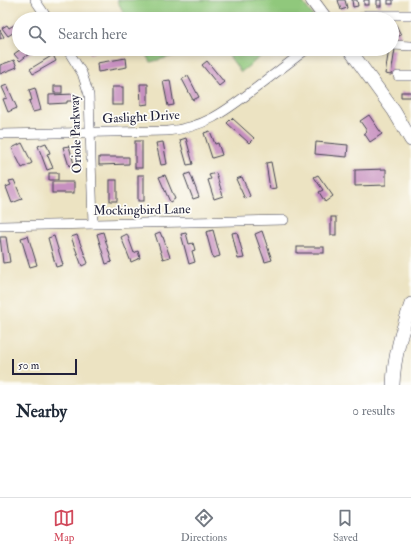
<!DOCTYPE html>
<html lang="en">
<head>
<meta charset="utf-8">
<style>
	:root { --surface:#fff; --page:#f2f2f3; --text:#1f2937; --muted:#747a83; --line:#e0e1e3; --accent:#d1495b }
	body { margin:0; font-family:"IM FELL Double Pica",serif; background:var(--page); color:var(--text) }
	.scale { position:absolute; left:12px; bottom:10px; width:65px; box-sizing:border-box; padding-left:4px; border:2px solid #22223b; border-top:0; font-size:11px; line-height:14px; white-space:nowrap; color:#22223b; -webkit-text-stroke:3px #fdfcf7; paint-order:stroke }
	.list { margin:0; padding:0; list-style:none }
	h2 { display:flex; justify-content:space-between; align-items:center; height:52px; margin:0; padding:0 16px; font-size:17px }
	h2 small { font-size:13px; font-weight:400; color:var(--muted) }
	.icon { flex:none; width:22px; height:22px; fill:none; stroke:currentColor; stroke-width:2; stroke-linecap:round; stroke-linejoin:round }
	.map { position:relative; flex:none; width:411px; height:385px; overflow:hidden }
	.search { position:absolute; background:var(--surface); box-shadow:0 2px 6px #0003; left:12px; right:12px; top:12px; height:44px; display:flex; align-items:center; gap:10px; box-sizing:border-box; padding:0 14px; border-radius:22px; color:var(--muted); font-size:15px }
	.sheet { height:112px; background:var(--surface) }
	nav { display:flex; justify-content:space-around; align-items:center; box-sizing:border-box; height:56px; border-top:1px solid var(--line); background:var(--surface); font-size:11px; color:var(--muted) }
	nav a { display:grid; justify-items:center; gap:2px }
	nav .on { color:var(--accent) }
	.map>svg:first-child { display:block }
	.green { fill:#90c87b; stroke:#59755b }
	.building { fill:#c790c0 }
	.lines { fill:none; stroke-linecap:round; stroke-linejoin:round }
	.minor-casing { stroke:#403f4f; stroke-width:10 }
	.secondary-casing { stroke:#403f4f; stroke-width:14 }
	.minor { stroke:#fff; stroke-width:9 }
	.secondary { stroke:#fff; stroke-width:13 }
	.labels { text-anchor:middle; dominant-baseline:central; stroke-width:3.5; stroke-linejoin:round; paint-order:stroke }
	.street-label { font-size:13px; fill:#22223b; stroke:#fdfcf7 }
</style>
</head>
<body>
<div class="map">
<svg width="411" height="385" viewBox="0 0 411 385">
	<rect width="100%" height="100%" fill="#fdfcf7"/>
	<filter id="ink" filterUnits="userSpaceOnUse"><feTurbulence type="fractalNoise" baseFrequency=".025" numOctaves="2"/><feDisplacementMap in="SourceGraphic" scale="8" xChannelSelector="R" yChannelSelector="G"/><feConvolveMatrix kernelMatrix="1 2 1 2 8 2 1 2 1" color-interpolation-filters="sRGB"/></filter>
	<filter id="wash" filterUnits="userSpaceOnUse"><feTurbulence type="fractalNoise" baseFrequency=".012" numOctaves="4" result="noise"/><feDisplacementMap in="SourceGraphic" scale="16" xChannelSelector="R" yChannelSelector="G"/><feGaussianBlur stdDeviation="0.9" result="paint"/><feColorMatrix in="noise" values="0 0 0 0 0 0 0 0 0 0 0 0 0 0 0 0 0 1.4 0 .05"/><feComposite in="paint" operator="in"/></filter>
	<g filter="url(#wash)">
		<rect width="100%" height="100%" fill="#ece3c2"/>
		<g class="green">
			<polygon points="117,0 301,0 313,16 308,19 127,19"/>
			<polygon points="143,49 191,49 185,53 150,62"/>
			<polygon points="224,49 270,49 241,72"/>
		</g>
		<g id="blocks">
			<g class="building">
				<polygon points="338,0 345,0 347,8 341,10"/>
				<polygon points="352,0 357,0 358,6 353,7"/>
				<rect x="364" y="0" width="5" height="5"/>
				<rect x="377" y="0" width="4" height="6"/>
				<rect x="388" y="0" width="5" height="4"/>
				<polygon points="392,17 401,35 397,37 392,27"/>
				<polygon points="19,22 19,29 8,36 2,28 7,25 9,28"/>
				<polygon points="0,30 4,37 0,39"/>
				<polygon points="21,49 35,49 20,61 14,54"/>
				<polygon points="88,49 101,49 90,54"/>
				<polygon points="389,49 395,49 391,75 385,74"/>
				<polygon points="53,55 56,61 33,74 30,69"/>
				<polygon points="126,58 127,67 98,72 97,63"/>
				<polygon points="14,60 17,67 0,74 0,65"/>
				<polygon points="207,61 224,82 219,86 202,65"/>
				<polygon points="188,76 199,97 193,100 182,79"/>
				<polygon points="170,80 174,105 168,106 163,81"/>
				<polygon points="140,84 148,84 148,104 141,105"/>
				<polygon points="7,85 17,108 8,112 3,99 7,98 2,87"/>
				<rect x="54" y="86" width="8" height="7"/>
				<rect x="112" y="87" width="11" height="18"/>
				<polygon points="35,88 41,110 33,112 29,101 32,100 29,90"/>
				<rect x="401" y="92" width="10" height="5"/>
				<polygon points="75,94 75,101 67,101 67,103 49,104 49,95"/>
				<polygon points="369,115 382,134 370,142 364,133 367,131 360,121"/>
				<polygon points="232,118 254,138 249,143 227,123"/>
				<polygon points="210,131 215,144 218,143 222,155 212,158 204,133"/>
				<polygon points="186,138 193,164 187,165 180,140"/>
				<rect x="135" y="141" width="7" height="27"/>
				<polygon points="163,142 167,164 161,165 156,143"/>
				<polygon points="316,142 348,145 347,157 315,154"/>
				<polygon points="22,143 32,163 22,168 12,148"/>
				<polygon points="46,143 50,153 47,154 53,168 47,170 38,146"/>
				<polygon points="69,146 74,164 69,166 63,147"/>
				<polygon points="99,157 129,157 129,164 99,165"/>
				<polygon points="271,162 276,188 270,189 266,163"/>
				<polygon points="386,169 386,185 355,186 355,170"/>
				<rect x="49" y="173" width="9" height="7"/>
				<polygon points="190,173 199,197 193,199 184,175"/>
				<polygon points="216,173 223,196 214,199 208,180 211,179 209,175"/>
				<rect x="138" y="175" width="6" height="26"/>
				<polygon points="165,175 175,199 170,202 159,177"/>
				<polygon points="318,175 333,196 325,202 319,192 323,190 314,177"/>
				<polygon points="242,177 250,196 245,199 236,179"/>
				<polygon points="14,180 22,199 12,203 6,187 11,185 9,181"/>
				<rect x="110" y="180" width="7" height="21"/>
				<rect x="52" y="182" width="22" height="11"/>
				<rect x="331" y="217" width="5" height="18"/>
				<polygon points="213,230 220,256 213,258 206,232"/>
				<polygon points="262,231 272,260 265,262 255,234"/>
				<polygon points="103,232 112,262 106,264 97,234"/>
				<polygon points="160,232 162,237 163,237 170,257 163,259 155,234"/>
				<polygon points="237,232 244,258 238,259 232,233"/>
				<polygon points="186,233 189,244 193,243 195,250 192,251 195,262 189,264 181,234"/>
				<polygon points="127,234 134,253 138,251 140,258 131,262 121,237"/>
				<polygon points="77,235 88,263 82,266 71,237"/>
				<polygon points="28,236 37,265 30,267 21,238"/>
				<polygon points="54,236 63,265 56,267 48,238"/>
				<polygon points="0,237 6,237 10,262 3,263"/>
				<rect x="297" y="247" width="27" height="6"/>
			</g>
		</g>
	</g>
	<g filter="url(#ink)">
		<use href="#blocks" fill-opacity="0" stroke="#403f4f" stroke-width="1"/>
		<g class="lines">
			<defs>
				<g id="minor">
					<polyline points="35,0 48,19"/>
					<polyline points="359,19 366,15 411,15"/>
					<polyline points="392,45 411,46"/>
					<polyline points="67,49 82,73 89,95 93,224"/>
					<polyline points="398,76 411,76"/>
					<path d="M0 134 167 131C205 128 227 110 256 88 273 75 290 62 307 49"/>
					<polyline points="0,226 284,220"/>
				</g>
				<g id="secondary">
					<polyline points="312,0 326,19"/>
					<polyline points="349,49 394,111 411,140"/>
					<path d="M393 385C394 356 402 330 411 304"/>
				</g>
			</defs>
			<use href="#minor" class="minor-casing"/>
			<use href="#secondary" class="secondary-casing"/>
			<use href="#minor" class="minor"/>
			<use href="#secondary" class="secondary"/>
		</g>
	</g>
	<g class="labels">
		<g class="street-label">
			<text transform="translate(141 117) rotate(-3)">Gaslight Drive</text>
			<text transform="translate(76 134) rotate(-92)">Oriole Parkway</text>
			<text transform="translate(142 210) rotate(-1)">Mockingbird Lane</text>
		</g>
	</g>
</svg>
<div class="scale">50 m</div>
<div class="search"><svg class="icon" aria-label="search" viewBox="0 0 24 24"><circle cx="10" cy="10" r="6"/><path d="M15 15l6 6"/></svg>Search here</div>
</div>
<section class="sheet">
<h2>Nearby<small>0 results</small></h2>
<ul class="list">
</ul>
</section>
<nav>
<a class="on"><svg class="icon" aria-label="map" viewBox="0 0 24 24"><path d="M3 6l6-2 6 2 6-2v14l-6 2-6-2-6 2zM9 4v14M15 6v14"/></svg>Map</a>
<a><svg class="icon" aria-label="directions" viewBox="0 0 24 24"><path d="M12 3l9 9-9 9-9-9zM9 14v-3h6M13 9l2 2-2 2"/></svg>Directions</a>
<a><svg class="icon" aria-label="saved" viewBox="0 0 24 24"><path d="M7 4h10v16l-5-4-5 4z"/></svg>Saved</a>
</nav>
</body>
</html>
